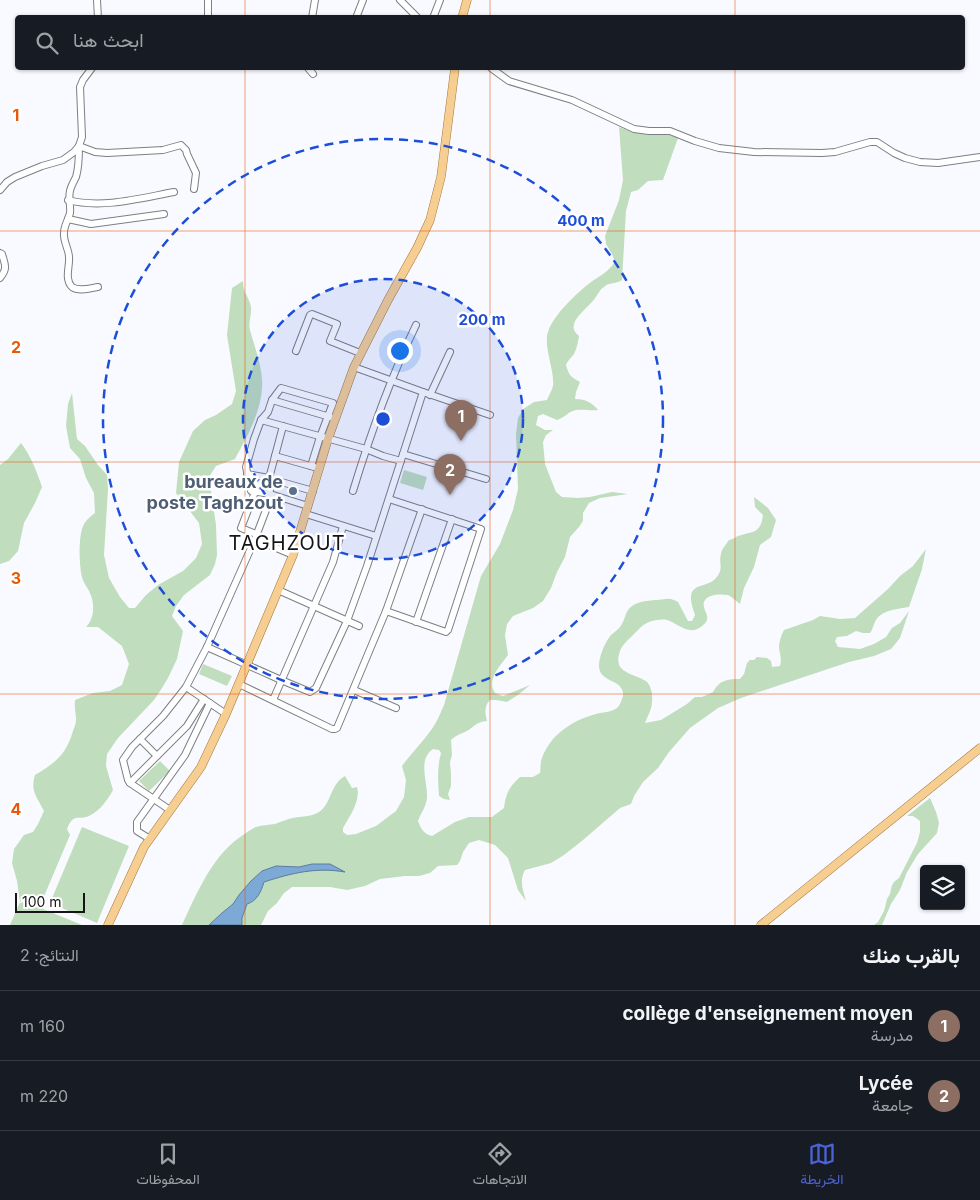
<!DOCTYPE html>
<html lang="ar">
<head>
<meta charset="utf-8">
<style>
	:root { --surface:#171b24; --page:#20242c; --text:#f1f3f6; --muted:#9ea1a6; --line:#363941; --accent:#4a63d7 }
	body { margin:0; font-family:Inter,Vazirmatn,sans-serif; background:var(--page); color:var(--text); direction:rtl }
	.controls { position:absolute; right:15px; bottom:15px; display:grid; overflow:hidden; border-radius:5px; box-shadow:0 1px 4px #0004 }
	.controls button { width:45px; height:45px; display:grid; place-items:center; padding:0; border:0; border-bottom:1px solid var(--line); background:var(--surface); color:var(--text); font:25px sans-serif }
	.scale { position:absolute; left:15px; bottom:12px; width:70px; box-sizing:border-box; padding-left:5px; border:2px solid #151518; border-top:0; font-size:14px; line-height:18px; white-space:nowrap; color:#151518; -webkit-text-stroke:4px #fff; paint-order:stroke }
	.you { position:absolute; left:399px; top:350px; width:18px; height:18px; margin:-12px; border:4px solid #fff; border-radius:50%; background:#1a73e8; box-shadow:0 0 0 8px #1a73e833 }
	.badge { display:grid; place-items:center; width:32px; height:32px; border-radius:50%; background:var(--accent); color:#fff; font-size:16px; font-weight:700 }
	.pin { position:absolute; translate:-50% -41px; filter:drop-shadow(0 1px 2px #0008) }
	.pin::after { content:''; position:absolute; top:26px; width:18px; height:15px; background:inherit; clip-path:polygon(0 0,100% 0,50% 100%) }
	.list { margin:0; padding:0; list-style:none }
	h2 { display:flex; justify-content:space-between; align-items:center; height:65px; margin:0; padding:0 20px; font-size:21px }
	h2 small { font-size:16px; font-weight:400; color:var(--muted) }
	.list li { display:grid; grid-template-columns:32px 1fr auto; gap:15px; align-items:center; box-sizing:border-box; height:70px; padding:0 20px; border-top:1px solid var(--line) }
	.list b { display:block; font-size:19px; white-space:nowrap }
	.list p { margin:0; font-size:16px; white-space:nowrap; color:var(--muted) }
	.list em { font-size:16px; font-style:normal; color:var(--muted) }
	.icon { flex:none; width:28px; height:28px; fill:none; stroke:currentColor; stroke-width:2; stroke-linecap:round; stroke-linejoin:round }
	.map { position:relative; flex:none; width:980px; height:925px; overflow:hidden; direction:ltr }
	.search { position:absolute; background:var(--surface); box-shadow:0 1px 4px #0004; left:15px; right:15px; top:15px; height:55px; display:flex; align-items:center; gap:12px; box-sizing:border-box; padding:0 18px; border-radius:5px; color:var(--muted); font-size:19px }
	.sheet { height:205px; background:var(--surface) }
	nav { display:flex; justify-content:space-around; align-items:center; box-sizing:border-box; height:70px; border-top:1px solid var(--line); background:var(--surface); font-size:14px; color:var(--muted) }
	nav a { display:grid; justify-items:center; gap:2px }
	nav .on { color:var(--accent) }
	.map>svg:first-child { display:block }
	.green { fill:#c0ddbd }
	.water { fill:#7ca9d6; stroke:#5d7d9d }
	.lines { fill:none; stroke-linecap:round; stroke-linejoin:round }
	.minor-casing { stroke:#7d7f86; stroke-width:8 }
	.major-casing { stroke:#a37838; stroke-width:9 }
	.minor { stroke:#fff; stroke-width:6 }
	.major { stroke:#f6ce92; stroke-width:8 }
	.grid { fill:none; stroke:#e8590c; stroke-width:1; stroke-opacity:0.55 }
	.ring { fill:none; stroke:#1d4ed8; stroke-width:2.5; stroke-dasharray:9 6 }
	.service-dot { fill:#5c6f8a; stroke:#fff; stroke-width:2 }
	.labels { text-anchor:middle; dominant-baseline:central; stroke-width:5; stroke-linejoin:round; paint-order:stroke }
	.service-label { font-size:18px; font-weight:bold; fill:#4e5e75; stroke:#fff; text-anchor:end }
	.quarter-label { font-size:20px; letter-spacing:1px; fill:#151518; stroke:#fff }
	.grid-label { font-size:16px; text-anchor:middle; font-weight:bold; fill:#e8590c; stroke:#fff; stroke-width:5; stroke-linejoin:round; paint-order:stroke }
	.centre { fill:#1d4ed8; stroke:#fff; stroke-width:2.5 }
	.ring-label { font-size:15px; text-anchor:middle; font-weight:bold; fill:#1d4ed8; stroke:#fff; stroke-width:5; stroke-linejoin:round; paint-order:stroke }
</style>
</head>
<body>
<div class="map">
<svg width="980" height="925" viewBox="0 0 980 925">
	<rect width="100%" height="100%" fill="#f9faff"/>
	<g class="green">
		<path d="M619 127C629 131 639 134 650 135 661 135 669 133 678 138L663 180 648 181 638 190 631 192 626 211 622 280C617 284 609 282 604 287 599 290 596 298 592 302 584 311 564 325 579 336 578 342 577 348 574 354 571 358 568 360 566 365 569 376 571 377 580 382L576 392 575 399C584 399 592 402 598 410 591 411 584 409 576 410 569 411 564 418 557 420L543 414 538 416 536 425 545 430H553L546 435 543 442 545 464 556 492 562 497 578 498 590 497 612 492 628 494 600 498 589 503 583 513V521L579 527 570 537 565 557 557 572 551 588 543 601 533 608 513 616 507 624 505 635 508 655C500 666 486 680 495 693L503 696 530 685 518 695 507 702 496 700H490C484 706 485 713 487 721 475 722 475 727 465 732 460 734 455 736 451 740L452 755 450 762 451 774V786L448 794 450 800 444 799 439 796C438 782 437 767 441 753L439 750 433 749C417 760 428 782 427 798 426 807 421 813 418 821 421 829 424 834 432 836L455 822 469 817H492L504 808C506 793 509 787 520 777H533L540 773C541 768 540 762 542 758 551 734 573 720 596 714 603 712 613 712 618 707 620 705 622 699 623 696 625 679 599 683 599 666 599 656 605 642 611 635 614 632 618 630 620 627 624 622 625 615 628 610 635 601 646 601 656 600 661 600 666 598 671 599 674 600 676 601 678 602L688 621H692L695 615C693 609 689 599 692 592 696 584 709 586 715 579 725 569 718 563 721 554 721 550 727 543 729 540 730 540 735 538 736 537 752 530 760 536 763 515L755 507 754 497 768 508 776 520 771 537 760 545 754 567 744 588 740 604C736 601 732 597 728 595 720 594 707 594 704 602 701 611 716 618 699 628 688 635 677 623 667 620 662 619 654 620 649 622 643 624 638 630 634 634 629 639 622 645 620 651 612 673 633 673 646 681 651 685 653 695 652 702 652 709 647 717 645 723L661 720 687 704 695 697H702L713 692C719 680 728 679 740 679L744 674 747 663 750 660H754L757 657 767 658 771 661 772 667 780 666C782 658 780 655 779 648 779 641 781 636 784 630L813 620 820 616 840 619 855 618 888 589 900 576 913 566 926 549 922 569 909 607C898 609 880 610 875 622 873 626 873 629 870 633H863L856 631 847 636 837 637 835 641 838 647 860 649 874 644 886 637 892 628 900 623 909 611 900 638 891 649 874 656 849 662 741 698 718 708 690 728 669 752 658 768 643 782 634 796 631 804 620 808 583 840 564 855 551 863 525 870C519 881 523 890 526 901L518 890 508 858 495 845 479 840 469 843 463 852 460 861 457 865 438 866 430 873 419 876H405L380 879 365 886 347 890 330 887H292L284 893 277 903 268 911 261 925H182C198 891 213 853 246 833 249 831 253 828 256 827 262 825 269 825 275 824 281 822 287 819 293 818 301 816 312 817 319 812 331 805 330 784 345 776L352 788 357 787C361 801 349 817 343 828V832L347 835 356 834 376 826 396 811 404 797 406 780 402 766C413 751 426 739 435 724 439 718 441 711 444 705L481 576 500 544 513 510 518 489 516 434 518 418 523 409 534 402 547 400C549 395 552 390 553 386 555 371 543 346 548 332 553 315 578 292 591 282 600 276 609 271 615 262L612 254 606 244 605 236 619 200 623 180Z"/>
		<path d="M243 281C243 294 249 296 251 307 252 314 248 322 250 330 254 345 261 363 262 379 264 407 248 435 235 459L216 466 209 477 216 525 217 555 215 564 210 575 184 595 176 606 172 616 183 631 177 659 168 678 162 688 154 700 118 738 107 754 106 766 113 790C108 799 100 811 89 816 77 821 74 812 67 829L70 835 42 901 43 909 82 925H10L20 902 17 881 12 863 14 849 24 835 33 832 38 824 44 811C37 797 30 791 35 775 55 763 66 755 73 731 74 728 76 724 76 720 76 712 74 708 75 700L93 693 110 691 122 685 129 664 122 646 98 627H86C95 618 95 602 89 591 87 587 83 582 82 577 79 565 78 535 84 524 87 519 91 516 95 513L94 493 86 478 80 459 70 448 66 426 68 404 72 393 77 439 85 446 98 465 107 475 108 489 104 555 109 578 120 597 129 608H135L146 595 158 585 183 571 196 558 202 544 199 523 176 493 179 462 193 431 205 420 216 415 232 404 236 391 227 335 232 288Z"/>
		<path d="M21 443C31 456 37 472 42 487L35 503 24 523 18 551 9 561 0 564V465L8 459Z"/>
		<polygon points="404,470 427,477 423,490 400,483"/>
		<polygon points="203,664 232,676 227,686 199,674"/>
		<polygon points="160,761 170,771 149,791 139,781"/>
		<polygon points="930,798 936,812 939,823 937,833 918,854 907,872 900,890 891,904 882,925 874,925 878,922 884,911 887,899 890,894 892,885 894,882 899,878 917,843 920,832 920,821 913,816 907,816"/>
		<polygon points="82,827 129,846 97,923 50,903"/>
	</g>
	<path class="water" d="M312 864H330L345 872C316 867 292 873 264 882 261 892 257 901 247 904L242 918V925H209L222 913 233 904 239 895 251 881 262 871 276 866 299 867Z"/>
	<g class="lines">
		<defs>
			<g id="minor">
				<polyline points="97,0 98,18"/>
				<polyline points="208,0 208,18"/>
				<polyline points="400,0 418,18"/>
				<polyline points="312,18 315,0"/>
				<polyline points="356,18 363,0"/>
				<polyline points="433,18 440,0"/>
				<polyline points="308,68 313,74"/>
				<polyline points="491,68 509,81 572,100 634,129 649,131 670,131 695,141 719,148 754,152 822,153 835,152 870,142 877,142 894,153 905,158 920,162 938,163 980,157"/>
				<polyline points="0,190 7,182 15,177 42,166 63,160 74,152 79,146 82,137 80,87 83,80 92,68"/>
				<path d="M68 200C102 209 141 198 174 192"/>
				<polyline points="68,219 91,224 164,214"/>
				<path d="M0 253 2 254C5 265 8 268 0 278"/>
				<path d="M98 287C91 288 79 292 72 287 64 279 70 266 69 257 69 250 64 243 64 235 63 227 68 221 70 213 71 206 68 199 70 191 71 186 74 181 76 177 79 167 79 156 79 146L95 152 107 153 163 150 181 145 186 150 187 154 196 173 194 189"/>
				<polyline points="296,351 310,315 312,314 337,324 330,341 360,353"/>
				<polyline points="423,392 490,415"/>
				<polyline points="430,395 450,352"/>
				<polyline points="272,400 330,417"/>
				<polyline points="261,420 366,449 383,456 401,461"/>
				<polyline points="403,454 486,479"/>
				<polyline points="275,456 314,467"/>
				<polyline points="247,474 269,478"/>
				<polyline points="278,481 313,491"/>
				<path d="M353 491C370 435 390 379 416 325"/>
				<polyline points="255,492 241,528 256,534"/>
				<polyline points="308,506 270,494 251,491 246,467 254,439 261,420 268,412 272,400 281,388 333,403 320,437 311,466"/>
				<polyline points="306,514 376,536"/>
				<polyline points="255,539 293,555"/>
				<polyline points="278,590 359,626"/>
				<polyline points="386,611 446,632 448,630 481,529 389,499"/>
				<polyline points="416,622 452,519"/>
				<polyline points="207,647 281,680 310,692 316,688 347,621 367,566 423,392 354,367"/>
				<polyline points="239,684 332,729 335,729 337,728 386,611 422,509"/>
				<polyline points="186,687 226,714"/>
				<polyline points="354,690 396,708"/>
				<polyline points="273,700 333,562 343,526"/>
				<polyline points="140,739 157,756"/>
				<polyline points="130,783 187,726 204,699"/>
				<polyline points="170,810 130,783 128,780 123,760 132,747 163,716 186,687 207,647 255,539 266,510 270,494 269,478 271,471 283,426"/>
				<polyline points="150,839 137,831 137,822 185,755 210,703"/>
			</g>
			<g id="major">
				<polyline points="462,18 467,0"/>
				<polyline points="108,925 144,847 201,767 226,714 293,555 328,439 354,367 388,300 417,248 430,220 441,177 455,68"/>
				<polyline points="761,925 980,748"/>
			</g>
		</defs>
		<use href="#minor" class="minor-casing"/>
		<use href="#major" class="major-casing"/>
		<use href="#minor" class="minor"/>
		<use href="#major" class="major"/>
	</g>
	<path class="grid" d="M245 0V18M490 0V18M735 0V18M245 68V925M490 68V925M735 68V925M0 231H980M0 462H980M0 694H980"/>
	<circle cx="383" cy="419" r="140" fill="#1d4ed8" fill-opacity=".12"/>
	<g class="ring">
		<circle cx="383" cy="419" r="140"/>
		<circle cx="383" cy="419" r="280"/>
	</g>
	<circle class="service-dot" cx="293" cy="491" r="5"/>
	<g class="labels">
		<g class="service-label">
			<text x="283" y="481">bureaux de<tspan x="283" dy="21">poste Taghzout</tspan></text>
		</g>
		<g class="quarter-label">
			<text x="287" y="543">TAGHZOUT</text>
		</g>
	</g>
	<g class="grid-label">
		<text x="16" y="121">1</text>
		<text x="16" y="353">2</text>
		<text x="16" y="584">3</text>
		<text x="16" y="815">4</text>
	</g>
	<circle cx="383" cy="419" r="8" class="centre"/>
	<g class="ring-label">
		<text x="581" y="226">400 m</text>
		<text x="482" y="325">200 m</text>
	</g>
</svg>
<div class="controls">
<button><svg class="icon" aria-label="layers" viewBox="0 0 24 24"><path d="M12 4l9 5-9 5-9-5zM3 14l9 5 9-5"/></svg></button>
</div>
<div class="scale">100 m</div>
<div class="you"></div>
<div class="pin badge" style="left:461px;top:441px;background:#8d6e63">1</div>
<div class="pin badge" style="left:450px;top:495px;background:#8d6e63">2</div>
<div class="search"><svg class="icon" aria-label="search" viewBox="0 0 24 24"><circle cx="10" cy="10" r="6"/><path d="M15 15l6 6"/></svg>ابحث هنا</div>
</div>
<section class="sheet">
<h2>بالقرب منك<small>النتائج: 2</small></h2>
<ul class="list">
<li><span class="badge" style="background:#8d6e63">1</span><div><b>collège d'enseignement moyen</b><p>مدرسة</p></div><em>160 m</em></li>
<li><span class="badge" style="background:#8d6e63">2</span><div><b>Lycée</b><p>جامعة</p></div><em>220 m</em></li>
</ul>
</section>
<nav>
<a class="on"><svg class="icon" aria-label="map" viewBox="0 0 24 24"><path d="M3 6l6-2 6 2 6-2v14l-6 2-6-2-6 2zM9 4v14M15 6v14"/></svg>الخريطة</a>
<a><svg class="icon" aria-label="directions" viewBox="0 0 24 24"><path d="M12 3l9 9-9 9-9-9zM9 14v-3h6M13 9l2 2-2 2"/></svg>الاتجاهات</a>
<a><svg class="icon" aria-label="saved" viewBox="0 0 24 24"><path d="M7 4h10v16l-5-4-5 4z"/></svg>المحفوظات</a>
</nav>
</body>
</html>
